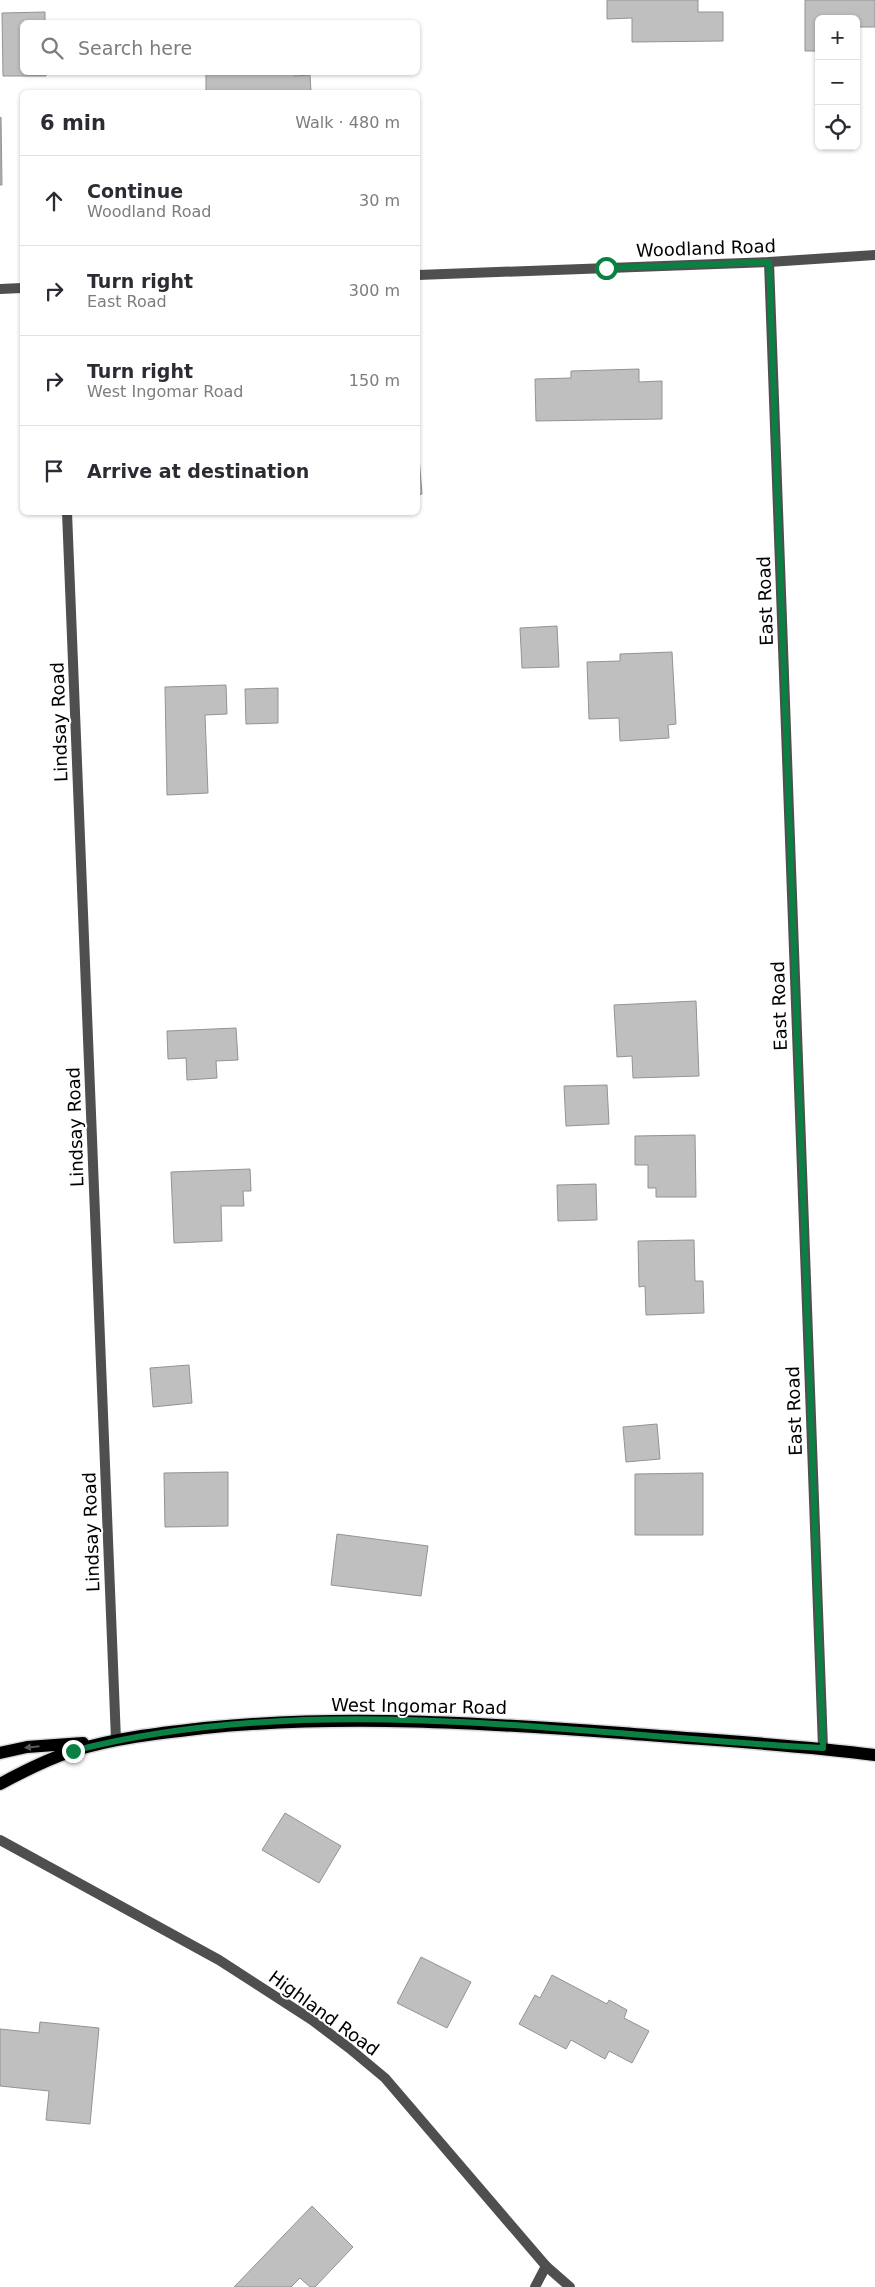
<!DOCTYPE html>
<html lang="en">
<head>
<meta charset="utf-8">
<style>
	:root { --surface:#fff; --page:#f7f7f7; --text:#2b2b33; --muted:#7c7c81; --line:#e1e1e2 }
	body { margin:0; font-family:"DejaVu Sans",sans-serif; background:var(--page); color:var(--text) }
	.controls { position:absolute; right:15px; top:15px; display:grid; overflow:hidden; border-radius:8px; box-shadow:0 1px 4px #0004 }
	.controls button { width:45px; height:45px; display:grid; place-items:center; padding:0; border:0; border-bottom:1px solid var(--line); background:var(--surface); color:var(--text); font:25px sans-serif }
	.stop { position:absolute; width:15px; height:15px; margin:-11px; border:4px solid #0b8043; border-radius:50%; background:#fff }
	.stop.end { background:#0b8043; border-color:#fff; box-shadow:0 1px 5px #0008 }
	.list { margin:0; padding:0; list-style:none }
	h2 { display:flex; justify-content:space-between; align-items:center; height:65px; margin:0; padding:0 20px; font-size:21px }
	h2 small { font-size:16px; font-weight:400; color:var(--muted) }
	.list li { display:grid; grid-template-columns:32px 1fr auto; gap:15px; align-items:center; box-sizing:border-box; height:90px; padding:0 20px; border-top:1px solid var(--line) }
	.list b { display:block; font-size:19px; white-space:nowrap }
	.list p { margin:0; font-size:16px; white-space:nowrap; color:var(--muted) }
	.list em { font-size:16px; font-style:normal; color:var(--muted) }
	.icon { flex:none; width:28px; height:28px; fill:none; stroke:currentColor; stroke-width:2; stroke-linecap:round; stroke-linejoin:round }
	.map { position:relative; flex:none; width:875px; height:2287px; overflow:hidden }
	.search { position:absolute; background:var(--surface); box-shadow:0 1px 4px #0004; left:20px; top:20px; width:400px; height:55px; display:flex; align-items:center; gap:12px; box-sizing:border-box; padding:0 18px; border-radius:8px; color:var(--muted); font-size:19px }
	.panel { position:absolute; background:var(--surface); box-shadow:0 1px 4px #0004; left:20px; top:90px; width:400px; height:425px; border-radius:8px }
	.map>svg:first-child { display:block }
	.building { fill:#bfbfbf; stroke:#939393 }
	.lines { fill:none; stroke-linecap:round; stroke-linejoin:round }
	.primary-casing { stroke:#dbdbdb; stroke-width:15 }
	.minor { stroke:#4f4f4f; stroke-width:10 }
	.tertiary { stroke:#4f4f4f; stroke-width:10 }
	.primary { stroke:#000; stroke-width:12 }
	.oneway { fill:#595959 }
	.route { stroke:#0b8043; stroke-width:6 }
	.labels { text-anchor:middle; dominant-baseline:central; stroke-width:4; stroke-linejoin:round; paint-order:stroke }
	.street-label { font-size:18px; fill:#000; stroke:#fff }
</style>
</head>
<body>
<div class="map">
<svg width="875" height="2287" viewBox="0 0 875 2287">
	<rect width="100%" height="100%" fill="#fff"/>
	<g class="building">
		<polygon points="607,0 698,0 698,12 723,12 723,41 632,42 632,18 607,19"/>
		<polygon points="805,0 875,0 875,27 856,27 856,19 819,19 819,51 805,51"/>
		<polygon points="45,12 45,22 22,22 22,72 46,72 46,76 3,76 2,13"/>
		<polygon points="206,72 293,72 294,76 310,75 311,92 210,92 206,91"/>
		<polygon points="1,117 2,185 0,185 0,118"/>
		<polygon points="639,369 639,382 662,381 662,419 536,421 535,379 571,378 571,371"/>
		<polygon points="418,457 419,457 422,494 418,495"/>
		<polygon points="557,626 559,667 522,668 520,628"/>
		<polygon points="672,652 676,724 668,725 669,738 620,741 619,718 589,719 587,662 620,661 620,654"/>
		<polygon points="226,685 227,714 205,715 208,793 167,795 165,687"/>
		<polygon points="278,688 278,723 246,724 245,689"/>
		<polygon points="696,1001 699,1076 633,1078 632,1056 617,1057 614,1005"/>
		<polygon points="236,1028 238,1060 216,1061 217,1078 187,1080 186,1058 168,1059 167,1031"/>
		<polygon points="607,1085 609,1124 566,1126 564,1086"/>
		<polygon points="695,1135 696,1197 656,1197 656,1188 648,1188 648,1165 635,1165 635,1136"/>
		<polygon points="250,1169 251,1191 243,1191 244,1206 221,1206 222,1241 174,1243 171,1172"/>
		<polygon points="596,1184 597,1220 558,1221 557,1185"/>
		<polygon points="694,1240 695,1281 703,1281 704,1313 646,1315 645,1286 639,1287 638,1241"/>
		<polygon points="189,1365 192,1403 153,1407 150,1368"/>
		<polygon points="657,1424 660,1459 626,1462 623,1427"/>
		<polygon points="228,1472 228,1526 165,1527 164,1473"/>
		<polygon points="703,1473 703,1535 635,1535 635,1474"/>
		<polygon points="337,1534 428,1546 421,1596 331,1585"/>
		<polygon points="285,1813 341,1846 319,1883 262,1850"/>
		<polygon points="421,1957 471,1982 447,2028 397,2003"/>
		<polygon points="552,1975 607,2004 609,2000 627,2010 624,2018 649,2031 632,2063 609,2051 605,2059 571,2040 566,2049 519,2024 535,1995 540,1998"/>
		<polygon points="40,2022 99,2028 90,2124 46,2120 49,2091 0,2086 0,2029 39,2033"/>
		<polygon points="312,2206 353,2247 315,2287 310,2287 300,2278 291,2287 234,2287"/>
	</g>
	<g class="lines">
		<defs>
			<g id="primary">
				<polyline points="0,1753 27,1747 83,1743"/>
				<path d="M0 1784C24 1771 47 1759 73 1751 115 1738 160 1733 204 1728 343 1714 483 1723 622 1733 706 1740 791 1744 875 1755"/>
			</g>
		</defs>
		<use href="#primary" class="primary-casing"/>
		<g class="minor">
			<polyline points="769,262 823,1748"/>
			<polyline points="418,275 769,262 875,255"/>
			<polyline points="0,289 22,288"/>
			<polyline points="67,512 116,1740"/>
			<polyline points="535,2287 546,2266"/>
		</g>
		<polyline class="tertiary" points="0,1840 219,1960 312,2020 349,2048 385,2078 546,2266 570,2287"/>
		<use href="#primary" class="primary"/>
	</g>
	<defs><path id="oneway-solid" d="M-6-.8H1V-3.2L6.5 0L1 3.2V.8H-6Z" transform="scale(1.25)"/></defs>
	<use class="oneway" href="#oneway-solid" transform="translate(32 1747) rotate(174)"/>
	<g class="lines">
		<path class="route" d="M73 1751C317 1688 576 1736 823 1748L769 262 606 268"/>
	</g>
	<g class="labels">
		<g class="street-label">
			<text transform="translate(706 248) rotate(-2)">Woodland Road</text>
			<text transform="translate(765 601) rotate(-92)">East Road</text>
			<text transform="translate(59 722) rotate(-92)">Lindsay Road</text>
			<text transform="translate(779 1006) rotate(-92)">East Road</text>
			<text transform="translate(75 1127) rotate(-92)">Lindsay Road</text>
			<text transform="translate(794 1411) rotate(-92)">East Road</text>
			<text transform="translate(91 1532) rotate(-92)">Lindsay Road</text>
			<text transform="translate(419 1706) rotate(1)">West Ingomar Road</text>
			<text transform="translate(324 2013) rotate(36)">Highland Road</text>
		</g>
	</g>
</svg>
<div class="controls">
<button>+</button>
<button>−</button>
<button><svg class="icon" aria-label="locate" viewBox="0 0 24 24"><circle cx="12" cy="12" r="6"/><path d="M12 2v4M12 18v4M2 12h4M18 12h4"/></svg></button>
</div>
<div class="stop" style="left:606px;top:268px"></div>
<div class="stop end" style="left:73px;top:1751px"></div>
<div class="search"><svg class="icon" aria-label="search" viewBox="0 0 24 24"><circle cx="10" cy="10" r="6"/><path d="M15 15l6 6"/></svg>Search here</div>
<section class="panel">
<h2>6 min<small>Walk · 480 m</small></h2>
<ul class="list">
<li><svg class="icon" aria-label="ahead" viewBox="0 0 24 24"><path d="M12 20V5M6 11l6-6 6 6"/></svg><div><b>Continue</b><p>Woodland Road</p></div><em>30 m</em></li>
<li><svg class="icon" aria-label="right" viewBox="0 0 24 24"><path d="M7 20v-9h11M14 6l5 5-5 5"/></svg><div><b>Turn right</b><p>East Road</p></div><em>300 m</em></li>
<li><svg class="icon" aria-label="right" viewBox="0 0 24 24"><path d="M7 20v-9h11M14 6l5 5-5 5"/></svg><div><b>Turn right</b><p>West Ingomar Road</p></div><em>150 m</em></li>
<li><svg class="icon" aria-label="arrive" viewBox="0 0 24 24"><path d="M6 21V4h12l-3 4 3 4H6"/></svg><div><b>Arrive at destination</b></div></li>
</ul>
</section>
</div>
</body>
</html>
